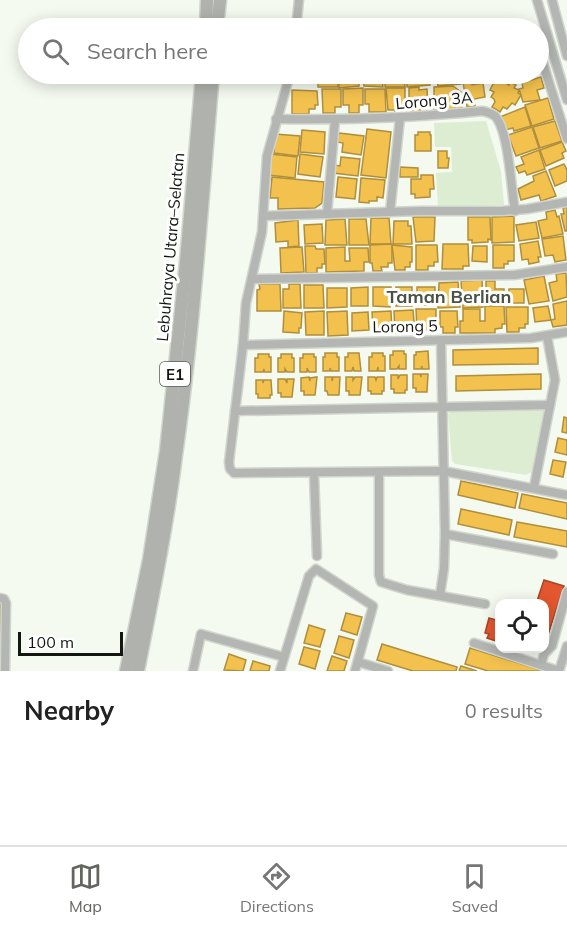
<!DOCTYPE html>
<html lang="en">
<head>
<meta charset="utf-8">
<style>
	:root { --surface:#fff; --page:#f6f6f6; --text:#222; --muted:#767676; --line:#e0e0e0; --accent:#62665f }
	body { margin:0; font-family:Mulish,sans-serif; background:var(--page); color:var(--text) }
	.controls { position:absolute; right:18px; bottom:18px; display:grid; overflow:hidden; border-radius:12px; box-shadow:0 3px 15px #0003 }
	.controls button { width:54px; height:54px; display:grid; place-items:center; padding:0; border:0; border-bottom:2px solid var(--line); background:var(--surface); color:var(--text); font:30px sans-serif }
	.scale { position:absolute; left:18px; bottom:15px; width:105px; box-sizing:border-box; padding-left:6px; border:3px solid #141711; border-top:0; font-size:16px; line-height:21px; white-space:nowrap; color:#141711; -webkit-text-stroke:4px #fff; paint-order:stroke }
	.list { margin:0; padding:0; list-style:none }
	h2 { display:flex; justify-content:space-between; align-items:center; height:78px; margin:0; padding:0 24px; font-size:26px }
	h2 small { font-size:20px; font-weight:400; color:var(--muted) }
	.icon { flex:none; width:33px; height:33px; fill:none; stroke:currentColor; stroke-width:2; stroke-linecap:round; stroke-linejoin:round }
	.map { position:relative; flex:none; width:567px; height:671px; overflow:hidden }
	.search { position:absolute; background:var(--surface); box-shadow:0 3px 15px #0003; left:18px; right:18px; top:18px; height:66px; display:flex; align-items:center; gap:15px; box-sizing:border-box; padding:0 21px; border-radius:33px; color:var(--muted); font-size:22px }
	.sheet { height:174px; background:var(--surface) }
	nav { display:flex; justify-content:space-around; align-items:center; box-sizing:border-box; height:84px; border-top:2px solid var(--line); background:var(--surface); font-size:16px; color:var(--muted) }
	nav a { display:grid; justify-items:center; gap:3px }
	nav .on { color:var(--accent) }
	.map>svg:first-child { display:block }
	.green { fill:#ddedd2 }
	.homes { fill:#f2c14e; stroke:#af8e3c; stroke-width:1.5 }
	.shops { fill:#e4572e; stroke:#a64425; stroke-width:1.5 }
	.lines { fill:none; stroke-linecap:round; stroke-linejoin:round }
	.minor-casing { stroke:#d0d5cd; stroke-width:11 }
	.highway-casing { stroke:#d0d5cd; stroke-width:15 }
	.minor { stroke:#b4b6b3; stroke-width:8 }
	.highway { stroke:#b0b3ad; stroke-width:12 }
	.labels { text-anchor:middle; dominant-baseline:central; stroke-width:6; stroke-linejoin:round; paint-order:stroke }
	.shield { fill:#fff; stroke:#5a5d58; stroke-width:1.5 }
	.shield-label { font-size:15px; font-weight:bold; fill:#141711 }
	.street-label { font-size:16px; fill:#141711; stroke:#fff }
	.neighbourhood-label { font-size:18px; font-weight:bold; fill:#495243; stroke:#fff }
</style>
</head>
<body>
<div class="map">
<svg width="567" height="671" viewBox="0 0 567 671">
	<rect width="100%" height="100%" fill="#f4faf0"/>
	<g class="green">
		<polygon points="486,121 501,171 504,205 438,207 436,173 452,172 451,147 435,147 434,123"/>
		<polygon points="539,406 544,413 532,472 526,475 455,464 452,461 448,414 451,411"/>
	</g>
	<g class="homes">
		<rect x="318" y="74" width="20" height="13"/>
		<polygon points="341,74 359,74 359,86 339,88 339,76 341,76"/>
		<polygon points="363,74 380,74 380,77 382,77 383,87 364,86"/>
		<polygon points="385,74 404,74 405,87 385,87"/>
		<polygon points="407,74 430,74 430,85 407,87"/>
		<polygon points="436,74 464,74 464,78 461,78 461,84 438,86"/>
		<polygon points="465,74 484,74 485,81 474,82 474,79 466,80"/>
		<polygon points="485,74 507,74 508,78 486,81"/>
		<polygon points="508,74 533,74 533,76 508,78"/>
		<polygon points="541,77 544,88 537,90 540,100 523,102 519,89 523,88 522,83"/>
		<polygon points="495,80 500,83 501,80 509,85 510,82 516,85 514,88 519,90 518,93 521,95 515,105 512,103 507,109 503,107 500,112 492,107 495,102 494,99 491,97 494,92 490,90"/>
		<polygon points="471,81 472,85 483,83 485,97 474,99 475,106 467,107 463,82"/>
		<polygon points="453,86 465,95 460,101 464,104 459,111 455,108 453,112 444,105 444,110 434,110 434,87"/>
		<polygon points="419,87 419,90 427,89 428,105 425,105 425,109 420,109 420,113 413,114 413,106 409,106 409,88"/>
		<polygon points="363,88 363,105 359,105 359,113 349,113 349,105 343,105 343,89"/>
		<polygon points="386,88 405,88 405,106 402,106 402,114 395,114 395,110 388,110"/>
		<polygon points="322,89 341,89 341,107 335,107 335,113 323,113"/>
		<polygon points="365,89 385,89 386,112 369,112 369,104 365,104"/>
		<polygon points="292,90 317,91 318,105 315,105 315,109 309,109 309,114 292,114"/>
		<polygon points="548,98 554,119 532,126 525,105"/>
		<polygon points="525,107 531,126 514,131 513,128 505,130 500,117"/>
		<polygon points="555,121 562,141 540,148 533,127"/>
		<polygon points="532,127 539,148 516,156 508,135"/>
		<polygon points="367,129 391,132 386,178 361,175"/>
		<polygon points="302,130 325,132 324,154 300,152"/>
		<polygon points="418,132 430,132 430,135 431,135 431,151 415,151 415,135 418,135"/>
		<polygon points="339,133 364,136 361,155 342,152 343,143 337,142"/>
		<polygon points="275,134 300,136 298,156 274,153"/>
		<polygon points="562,142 566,151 562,153 564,158 546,166 540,150"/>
		<polygon points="539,150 545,169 527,175 525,171 519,173 516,167 524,164 521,157"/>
		<polygon points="438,151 447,151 447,158 449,158 448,168 438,168"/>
		<polygon points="271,154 297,157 295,178 268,175"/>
		<polygon points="300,154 323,157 320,177 298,174"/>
		<polygon points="341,157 360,159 358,176 333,173 334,165 340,166"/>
		<polygon points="564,164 567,170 567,181 555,186 549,170"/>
		<polygon points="400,167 418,168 418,177 400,177"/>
		<polygon points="546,171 556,196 541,201 539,195 521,200 518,189 534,181 533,176"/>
		<polygon points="421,175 433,175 434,189 430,189 430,197 415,198 415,194 411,194 411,179 421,179"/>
		<polygon points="272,177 324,182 322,203 315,208 278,209 278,198 270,198"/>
		<polygon points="338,177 357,179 355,199 336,197"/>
		<polygon points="361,178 385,180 383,198 377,197 377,201 369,201 369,203 359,202"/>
		<polygon points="567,207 567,231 565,231 561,214 564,214 563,208"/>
		<polygon points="555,210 557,217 559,216 563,234 542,238 538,221 547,219 546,212"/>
		<polygon points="514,216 514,242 492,243 492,217"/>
		<polygon points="413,217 435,217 434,241 416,242"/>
		<polygon points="468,217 490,217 491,240 488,239 488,242 472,243 472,240 468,240"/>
		<polygon points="371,218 389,218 391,244 370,244"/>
		<polygon points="345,219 347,245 325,245 326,220"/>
		<polygon points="349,219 366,219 369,245 349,245"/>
		<polygon points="298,220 299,246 288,247 288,241 276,242 275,223"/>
		<polygon points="394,221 408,221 408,226 411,226 412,244 393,244"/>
		<polygon points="536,222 539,238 519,241 516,225"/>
		<polygon points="322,224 323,243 305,244 304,225"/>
		<polygon points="563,236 566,260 555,262 553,255 545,256 542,239"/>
		<polygon points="538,241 541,257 538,257 539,262 529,264 528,259 522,260 520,244"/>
		<polygon points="392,244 392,263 388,263 388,267 381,267 382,271 373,271 372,263 370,263 370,245"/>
		<polygon points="443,244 468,244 469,266 463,266 463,269 442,269"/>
		<polygon points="392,245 412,247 412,262 410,262 410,267 405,267 405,270 395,270"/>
		<polygon points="416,245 437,245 438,262 434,262 434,266 428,266 428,270 416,270"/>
		<polygon points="493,245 514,245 514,261 508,261 508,264 504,264 504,268 493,268"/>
		<polygon points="305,246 315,246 316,249 324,249 325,264 322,264 322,268 317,268 317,273 306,273"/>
		<polygon points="473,246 487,246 487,262 472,261"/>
		<polygon points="302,247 304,272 281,273 280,248"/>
		<polygon points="345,247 345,261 350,261 349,248 368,248 369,262 364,262 364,271 326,272 326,248"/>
		<polygon points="566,273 567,297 553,301 549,283 557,281 556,274"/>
		<polygon points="544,276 549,301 529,304 524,280"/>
		<polygon points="482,280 483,307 463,308 461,281"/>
		<polygon points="486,281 495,281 495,289 504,289 504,304 486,304"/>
		<polygon points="458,282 460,307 438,308 439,283"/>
		<polygon points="259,284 280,284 281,311 257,311 257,290 260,289"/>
		<polygon points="289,284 300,284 301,308 283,308 283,289 289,289"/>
		<polygon points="304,285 323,285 324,308 304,308"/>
		<polygon points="368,287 368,306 351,306 351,288"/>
		<polygon points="373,287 391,287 390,307 373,306"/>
		<rect x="396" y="287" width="16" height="19"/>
		<rect x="417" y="287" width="18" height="18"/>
		<polygon points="327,288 347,288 347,307 327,308"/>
		<rect x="509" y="289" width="15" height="14"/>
		<polygon points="567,301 567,325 553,327 551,320 555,319 553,304"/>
		<polygon points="485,306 504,306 505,324 502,324 502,328 495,329 495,333 460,333 460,321 463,321 463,309 480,309 480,321 485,321"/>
		<polygon points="548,306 551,320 535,322 533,308"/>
		<polygon points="506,307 528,307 528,324 525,324 525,328 519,328 519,332 507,332"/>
		<polygon points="416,309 436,309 436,330 417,330"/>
		<polygon points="413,310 415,332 395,333 394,311"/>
		<polygon points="284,311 302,313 301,328 299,328 299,333 283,332"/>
		<polygon points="324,311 324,335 306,335 305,312"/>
		<polygon points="347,311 348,335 328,336 327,312"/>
		<polygon points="391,311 392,332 373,332 372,312"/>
		<polygon points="440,311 457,311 458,327 455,327 455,333 443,333 443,327 440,327"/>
		<polygon points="368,312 369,330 352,331 352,313"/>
		<polygon points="538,348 538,364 453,365 453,350"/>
		<polygon points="393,351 404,351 404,354 406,354 406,369 399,369 399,366 397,369 390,369 390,355 393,355"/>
		<polygon points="428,351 429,369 422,369 422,366 421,369 414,369 414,355 416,355 416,352"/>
		<polygon points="325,353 337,353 337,357 339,357 339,371 331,371 330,368 330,371 323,371 323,357 325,357"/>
		<polygon points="348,353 359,353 361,371 354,371 353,367 352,371 345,371 345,357 348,357"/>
		<polygon points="372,353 383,353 383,356 385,356 385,371 378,371 378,367 377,371 369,371 369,357 372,357"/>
		<polygon points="258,354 269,354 269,357 271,357 271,372 264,372 264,369 263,372 255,372 255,358 258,358"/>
		<polygon points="281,354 292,354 292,358 294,358 294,372 287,372 285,369 285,372 278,372 278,358 281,358"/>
		<polygon points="303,354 314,354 314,357 316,357 316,372 309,372 307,368 307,372 300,372 300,358 303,358"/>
		<polygon points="413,374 420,374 421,377 421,374 428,374 427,392 416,392 416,388 413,388"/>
		<polygon points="541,374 541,389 456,391 456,376"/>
		<polygon points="391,375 398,375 398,379 400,375 407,375 407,390 405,390 405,393 394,393 394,389 391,389"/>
		<polygon points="309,377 310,381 310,378 317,377 315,395 304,395 304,391 301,391 301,378"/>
		<polygon points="325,377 332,377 332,381 333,377 340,377 339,395 328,395 327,391 325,391"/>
		<polygon points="346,377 353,377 353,380 355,377 362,377 360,395 349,395 349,391 346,391"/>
		<polygon points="368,377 375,377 376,380 377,377 384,377 384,391 382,391 382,394 371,394 371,391 368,391"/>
		<polygon points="278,379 285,379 287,383 287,379 294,379 292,397 281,397 281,393 278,393"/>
		<polygon points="256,380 263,380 263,383 264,380 271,380 272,395 270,395 270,398 258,398 258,394 256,394"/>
		<polygon points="564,417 567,418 567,433 562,432"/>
		<polygon points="558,438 567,440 567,455 555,452"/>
		<polygon points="553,460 566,462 563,477 550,474"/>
		<polygon points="461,481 518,493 515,508 458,495"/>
		<polygon points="522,494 567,503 567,519 519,508"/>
		<polygon points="461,509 512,520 509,535 458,524"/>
		<polygon points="517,522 567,531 567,547 514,537"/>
		<polygon points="0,603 2,603 1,671 0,671"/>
		<polygon points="346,613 362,617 357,635 341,630"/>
		<polygon points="309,625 325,630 320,647 304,643"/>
		<polygon points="339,636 354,640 349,658 334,653"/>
		<polygon points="382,644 457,667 456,671 413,671 377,660"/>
		<polygon points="304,647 320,651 315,669 299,664"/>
		<polygon points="470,648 544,671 488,671 465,664"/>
		<polygon points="229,654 246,660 243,671 224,670"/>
		<polygon points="332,656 347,661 344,671 327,671"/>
		<polygon points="253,661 270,666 269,671 250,671"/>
		<polygon points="461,666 477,671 459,671"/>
	</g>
	<g class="shops">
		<polygon points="544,580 564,586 544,647 544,604 536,604"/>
		<polygon points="489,618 500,621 500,638 497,638 496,641 487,638 489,634 485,633"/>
	</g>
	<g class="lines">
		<defs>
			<g id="minor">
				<polyline points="537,0 567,100"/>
				<polyline points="552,0 567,56"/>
				<polyline points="296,28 299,0"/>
				<polyline points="538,48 567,139"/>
				<polyline points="290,74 267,156 262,232 246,303 243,345 229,462 230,469 234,473 443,471 567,495"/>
				<path d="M276 119C345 120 413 118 482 111 487 112 491 113 495 116 509 131 511 189 515 211"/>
				<polyline points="390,212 400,118"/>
				<polyline points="327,214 335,120"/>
				<polyline points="263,216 420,211 502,211 527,209 567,202"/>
				<polyline points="252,279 514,275 567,267"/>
				<polyline points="243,345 531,338 567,332"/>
				<polyline points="235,411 550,405"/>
				<polyline points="379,473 379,575 381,582 407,590 485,604"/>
				<polyline points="314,474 317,556"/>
				<polyline points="534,487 555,380 547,336"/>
				<polyline points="445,534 553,554"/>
				<polyline points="440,595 444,568 445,534 441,340"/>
				<polyline points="0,598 4,599 6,603 5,671"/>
				<polyline points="474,643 559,671"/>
				<polyline points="358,662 388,671"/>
				<polyline points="541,665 544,654 552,646 567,592"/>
				<polyline points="193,671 201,634 284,657"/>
				<polyline points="280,671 309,576 316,569 373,606 355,671"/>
				<polyline points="559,671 567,646"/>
			</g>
			<g id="highway">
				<polyline points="206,28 207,0"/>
				<polyline points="217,28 220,0"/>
				<polyline points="126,671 149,560 166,451 186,262 202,74"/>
				<path d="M138 671C152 599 167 528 176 455 194 329 202 201 213 74"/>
			</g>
		</defs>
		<use href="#minor" class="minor-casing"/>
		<use href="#highway" class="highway-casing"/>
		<use href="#minor" class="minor"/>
		<use href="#highway" class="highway"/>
	</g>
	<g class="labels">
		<rect class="shield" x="160" y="362" width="30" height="24" rx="4.5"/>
		<g class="shield-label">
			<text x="175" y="374">E1</text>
		</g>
		<g class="street-label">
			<text transform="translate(434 100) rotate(-5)">Lorong 3A</text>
			<text transform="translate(170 247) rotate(-85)">Lebuhraya Utara–Selatan</text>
			<text transform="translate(405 326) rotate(-1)">Lorong 5</text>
		</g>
		<g class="neighbourhood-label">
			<text x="449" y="296">Taman Berlian</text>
		</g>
	</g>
</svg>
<div class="controls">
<button><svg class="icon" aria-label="locate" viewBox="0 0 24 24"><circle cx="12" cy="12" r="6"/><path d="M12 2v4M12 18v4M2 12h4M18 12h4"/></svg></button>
</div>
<div class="scale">100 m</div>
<div class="search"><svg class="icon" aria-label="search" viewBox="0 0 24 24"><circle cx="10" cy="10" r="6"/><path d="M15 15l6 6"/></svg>Search here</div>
</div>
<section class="sheet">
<h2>Nearby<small>0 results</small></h2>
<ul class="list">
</ul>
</section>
<nav>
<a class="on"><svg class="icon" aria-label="map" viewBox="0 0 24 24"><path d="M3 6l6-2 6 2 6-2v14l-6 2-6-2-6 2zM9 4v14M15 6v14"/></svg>Map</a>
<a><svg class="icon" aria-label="directions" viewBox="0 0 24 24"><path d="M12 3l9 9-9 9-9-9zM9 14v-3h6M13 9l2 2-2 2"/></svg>Directions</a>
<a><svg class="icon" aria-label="saved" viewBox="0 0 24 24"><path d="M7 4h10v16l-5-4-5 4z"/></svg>Saved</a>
</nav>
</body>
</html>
